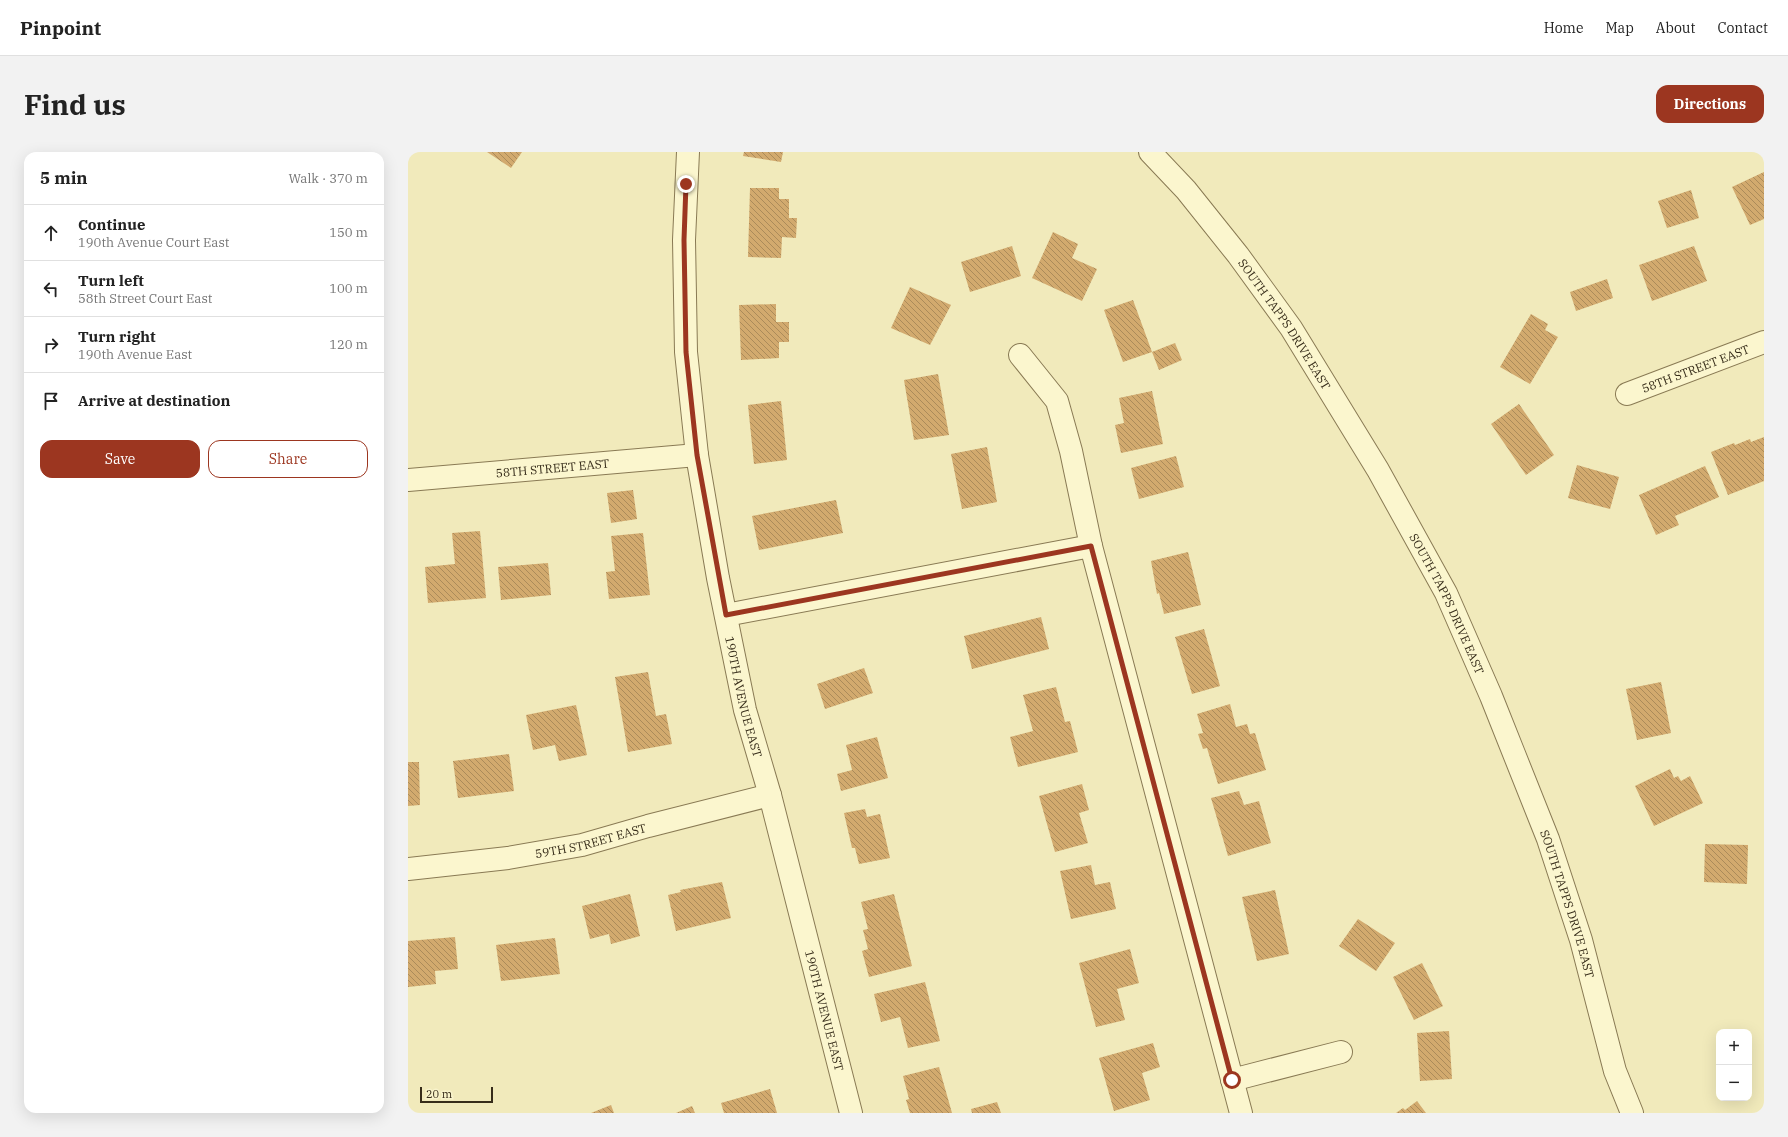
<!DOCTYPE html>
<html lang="en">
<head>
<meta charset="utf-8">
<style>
	:root { --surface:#fff; --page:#f2f2f2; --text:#222; --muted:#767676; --line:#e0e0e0; --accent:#9c3620 }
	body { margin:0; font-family:"IBM Plex Serif",serif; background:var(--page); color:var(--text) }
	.controls { position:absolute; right:12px; bottom:12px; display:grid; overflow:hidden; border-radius:8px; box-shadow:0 4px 16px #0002 }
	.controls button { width:36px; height:36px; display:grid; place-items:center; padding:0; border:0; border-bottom:1px solid var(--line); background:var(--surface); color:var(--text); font:20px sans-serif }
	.scale { position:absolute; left:12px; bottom:10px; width:73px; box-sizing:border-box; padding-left:4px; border:2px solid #372d1a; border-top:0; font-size:11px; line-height:14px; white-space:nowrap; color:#372d1a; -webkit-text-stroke:3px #f8f3cb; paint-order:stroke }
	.stop { position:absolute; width:12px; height:12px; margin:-9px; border:3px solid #9c3620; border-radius:50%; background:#fff }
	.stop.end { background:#9c3620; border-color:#fff; box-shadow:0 1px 4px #0008 }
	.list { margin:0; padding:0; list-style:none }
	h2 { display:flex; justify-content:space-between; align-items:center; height:52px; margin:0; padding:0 16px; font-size:17px }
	h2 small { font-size:13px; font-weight:400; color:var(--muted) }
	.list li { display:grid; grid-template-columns:26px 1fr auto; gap:12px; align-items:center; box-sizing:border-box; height:56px; padding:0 16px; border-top:1px solid var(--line) }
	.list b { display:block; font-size:15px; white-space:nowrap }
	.list p { margin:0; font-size:13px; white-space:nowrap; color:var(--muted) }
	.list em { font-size:13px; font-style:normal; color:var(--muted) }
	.actions { display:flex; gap:8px; padding:12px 16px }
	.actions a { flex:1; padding:9px 0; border:1px solid var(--accent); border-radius:12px; text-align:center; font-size:14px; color:var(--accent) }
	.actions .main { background:var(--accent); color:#fff }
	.icon { flex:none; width:22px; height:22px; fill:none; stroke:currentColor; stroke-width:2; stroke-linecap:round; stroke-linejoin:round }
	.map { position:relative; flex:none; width:1356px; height:961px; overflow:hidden; border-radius:12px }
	header { display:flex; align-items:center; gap:24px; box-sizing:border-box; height:56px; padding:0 20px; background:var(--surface); border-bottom:1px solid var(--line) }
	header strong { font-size:19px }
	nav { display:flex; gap:22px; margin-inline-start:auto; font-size:14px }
	.intro { display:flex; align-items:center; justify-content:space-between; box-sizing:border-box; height:96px; padding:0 24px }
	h1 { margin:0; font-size:28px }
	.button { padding:10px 18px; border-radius:12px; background:var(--accent); color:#fff; font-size:14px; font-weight:700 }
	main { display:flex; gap:24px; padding:0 24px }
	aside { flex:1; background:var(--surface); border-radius:12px; box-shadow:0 4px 16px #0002 }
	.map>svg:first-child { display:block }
	.building { fill:url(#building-back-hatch) }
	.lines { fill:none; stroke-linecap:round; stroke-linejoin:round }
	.minor-casing { stroke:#897a54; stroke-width:24 }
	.minor { stroke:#fbf6ce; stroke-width:22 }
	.route { stroke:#9c3620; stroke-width:5 }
	.labels { text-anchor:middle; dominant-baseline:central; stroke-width:3.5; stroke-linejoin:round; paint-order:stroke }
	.street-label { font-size:12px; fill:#372d1a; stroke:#f8f3cb }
</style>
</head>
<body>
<header>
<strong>Pinpoint</strong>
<nav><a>Home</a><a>Map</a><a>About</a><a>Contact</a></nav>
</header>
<div class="intro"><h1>Find us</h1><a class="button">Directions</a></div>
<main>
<aside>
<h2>5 min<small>Walk · 370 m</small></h2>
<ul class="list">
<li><svg class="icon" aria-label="ahead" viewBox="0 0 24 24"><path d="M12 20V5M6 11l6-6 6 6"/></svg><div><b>Continue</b><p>190th Avenue Court East</p></div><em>150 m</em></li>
<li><svg class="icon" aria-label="left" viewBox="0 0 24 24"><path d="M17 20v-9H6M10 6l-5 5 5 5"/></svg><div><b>Turn left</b><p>58th Street Court East</p></div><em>100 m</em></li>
<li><svg class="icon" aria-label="right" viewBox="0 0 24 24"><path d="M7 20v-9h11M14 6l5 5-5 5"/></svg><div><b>Turn right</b><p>190th Avenue East</p></div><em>120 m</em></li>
<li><svg class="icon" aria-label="arrive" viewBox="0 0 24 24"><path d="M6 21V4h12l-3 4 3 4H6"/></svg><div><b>Arrive at destination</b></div></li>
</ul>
<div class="actions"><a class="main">Save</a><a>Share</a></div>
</aside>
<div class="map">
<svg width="1356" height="961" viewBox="0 0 1356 961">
	<defs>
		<pattern id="building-back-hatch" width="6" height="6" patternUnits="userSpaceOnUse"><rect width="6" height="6" fill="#d2aa6e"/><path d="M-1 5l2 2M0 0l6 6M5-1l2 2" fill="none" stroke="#ab8b5a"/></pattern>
	</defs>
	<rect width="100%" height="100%" fill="#f1eabb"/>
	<g class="building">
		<polygon points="79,0 114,0 103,16"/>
		<polygon points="336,0 375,0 373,10 335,4"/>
		<polygon points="1356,20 1356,67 1342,73 1324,35"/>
		<polygon points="342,36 371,36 371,47 381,47 381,66 389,66 388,86 374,85 373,106 340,105"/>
		<polygon points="1283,38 1291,66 1259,76 1250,49"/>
		<polygon points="645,80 670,92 664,106 689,117 674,149 624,126"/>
		<polygon points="604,94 613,124 562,140 553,110"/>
		<polygon points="1286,94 1299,129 1244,149 1231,113"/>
		<polygon points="1199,127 1205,146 1168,159 1162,140"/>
		<polygon points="502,135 543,153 522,193 483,176"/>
		<polygon points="725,148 744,200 715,210 696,158"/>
		<polygon points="368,152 368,170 381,170 381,190 371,190 371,206 333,208 331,153"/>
		<polygon points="1123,162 1140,172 1137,178 1150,185 1122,232 1092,215"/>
		<polygon points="767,191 774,208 751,218 744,200"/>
		<polygon points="530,222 541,283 506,288 496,228"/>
		<polygon points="744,239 755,292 713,301 707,273 716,271 711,246"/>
		<polygon points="373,249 379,308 346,312 340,253"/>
		<polygon points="1111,252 1146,303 1118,323 1083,272"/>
		<polygon points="1356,285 1356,329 1320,343 1303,300 1326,291 1327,293 1342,287 1343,290"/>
		<polygon points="579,295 589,350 554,357 543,302"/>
		<polygon points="768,304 776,335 731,347 723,316"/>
		<polygon points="1169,313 1211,325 1202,357 1160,346"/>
		<polygon points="1297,314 1311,345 1267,364 1271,373 1248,383 1231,343"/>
		<polygon points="225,338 229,367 203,371 199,341"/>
		<polygon points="428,348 435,381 351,398 344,364"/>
		<polygon points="72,379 78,446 20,451 17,415 47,412 44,381"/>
		<polygon points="235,381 242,443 201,447 198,420 207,419 203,384"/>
		<polygon points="780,400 793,453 756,462 751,441 749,442 743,409"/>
		<polygon points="140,411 143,443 93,448 90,415"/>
		<polygon points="633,465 641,497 564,517 556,484"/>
		<polygon points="796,477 812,534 784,542 767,485"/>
		<polygon points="456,516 465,541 417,557 409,532"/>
		<polygon points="240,520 248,564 258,562 264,592 220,600 207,525"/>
		<polygon points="1253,530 1263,581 1229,588 1218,537"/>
		<polygon points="648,535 657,570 662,569 670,600 610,615 602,585 625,579 615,543"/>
		<polygon points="822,552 828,575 839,572 842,582 847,581 858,618 810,632 799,596 795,597 790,582 795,581 789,562"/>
		<polygon points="168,553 179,603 151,609 147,593 125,598 118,563"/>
		<polygon points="469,585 480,626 433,639 429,622 444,618 438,593"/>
		<polygon points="101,602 106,639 50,646 45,609"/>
		<polygon points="0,610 11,610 12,653 0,654"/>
		<polygon points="1262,617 1266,626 1270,624 1273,629 1282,624 1295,651 1246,674 1227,634"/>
		<polygon points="674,632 681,658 671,661 680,691 647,700 631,644"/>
		<polygon points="831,639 836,653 851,649 863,691 820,704 803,646"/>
		<polygon points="457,657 459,665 472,662 482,706 451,712 447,696 444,696 436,661"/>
		<polygon points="1297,692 1340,693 1339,732 1296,730"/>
		<polygon points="683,713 687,733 702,730 708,757 663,767 652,719"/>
		<polygon points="314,730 323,766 268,779 260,743 273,740 272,738"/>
		<polygon points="867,738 881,802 849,809 834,745"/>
		<polygon points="222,742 232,784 203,792 201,782 182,787 174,754"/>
		<polygon points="486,742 504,814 461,825 454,799 460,797 455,778 460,777 453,750"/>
		<polygon points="950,767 987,791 968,819 931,794"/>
		<polygon points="47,785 50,817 27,819 28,832 0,835 0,789"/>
		<polygon points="147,786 152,822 93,829 88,793"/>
		<polygon points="722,797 731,831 709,837 717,868 688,875 671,811"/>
		<polygon points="1014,811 1035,854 1006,868 985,825"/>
		<polygon points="517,830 532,889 500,896 492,865 473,870 466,842"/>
		<polygon points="1041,879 1044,927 1012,929 1009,881"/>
		<polygon points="745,891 752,915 734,921 742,948 706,959 691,906"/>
		<polygon points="531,915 544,961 502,961 498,948 501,947 495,924"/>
		<polygon points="362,937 369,961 316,961 313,951"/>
		<polygon points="1009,949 1018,961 988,961 995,956 997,958"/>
		<polygon points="589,950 593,961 564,961 563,957"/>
		<polygon points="203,953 206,961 183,961"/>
		<polygon points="284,954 287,961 268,961"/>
	</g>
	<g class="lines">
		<defs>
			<g id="minor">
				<path id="s1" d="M280 0 276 88 278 200 289 303 310 426 337 558 362 643 443 961"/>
				<path id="s2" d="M742 0 778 38 830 103 883 176 970 318 1038 441 1083 544 1140 687 1173 788 1207 919 1224 961"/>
				<polyline points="612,203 649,249 663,299 683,394 833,961"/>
				<path id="s3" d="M1219 242 1356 190"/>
				<path id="s4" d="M0 328 289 303"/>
				<polyline points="318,463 683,394"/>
				<path id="s5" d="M0 717 100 706 174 693 240 674 362 643"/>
				<polyline points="824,928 933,900"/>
			</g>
		</defs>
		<use href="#minor" class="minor-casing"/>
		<use href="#minor" class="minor"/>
	</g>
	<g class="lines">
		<polyline class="route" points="278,32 276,88 278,200 289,303 318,463 683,394 824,928"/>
	</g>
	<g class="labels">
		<g class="street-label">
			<text stroke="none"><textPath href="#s2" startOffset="219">SOUTH TAPPS DRIVE EAST</textPath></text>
			<text stroke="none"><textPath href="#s3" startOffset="73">58TH STREET EAST</textPath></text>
			<text stroke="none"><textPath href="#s4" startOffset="145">58TH STREET EAST</textPath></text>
			<text stroke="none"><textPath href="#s2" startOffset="543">SOUTH TAPPS DRIVE EAST</textPath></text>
			<text stroke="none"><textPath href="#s1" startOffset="550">190TH AVENUE EAST</textPath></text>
			<text stroke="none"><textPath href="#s5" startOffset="185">59TH STREET EAST</textPath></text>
			<text stroke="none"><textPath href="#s2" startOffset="867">SOUTH TAPPS DRIVE EAST</textPath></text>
			<text stroke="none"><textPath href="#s1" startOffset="874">190TH AVENUE EAST</textPath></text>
		</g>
	</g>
</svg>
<div class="controls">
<button>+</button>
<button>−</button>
</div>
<div class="scale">20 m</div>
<div class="stop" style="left:824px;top:928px"></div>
<div class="stop end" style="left:278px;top:32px"></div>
</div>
</main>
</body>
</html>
